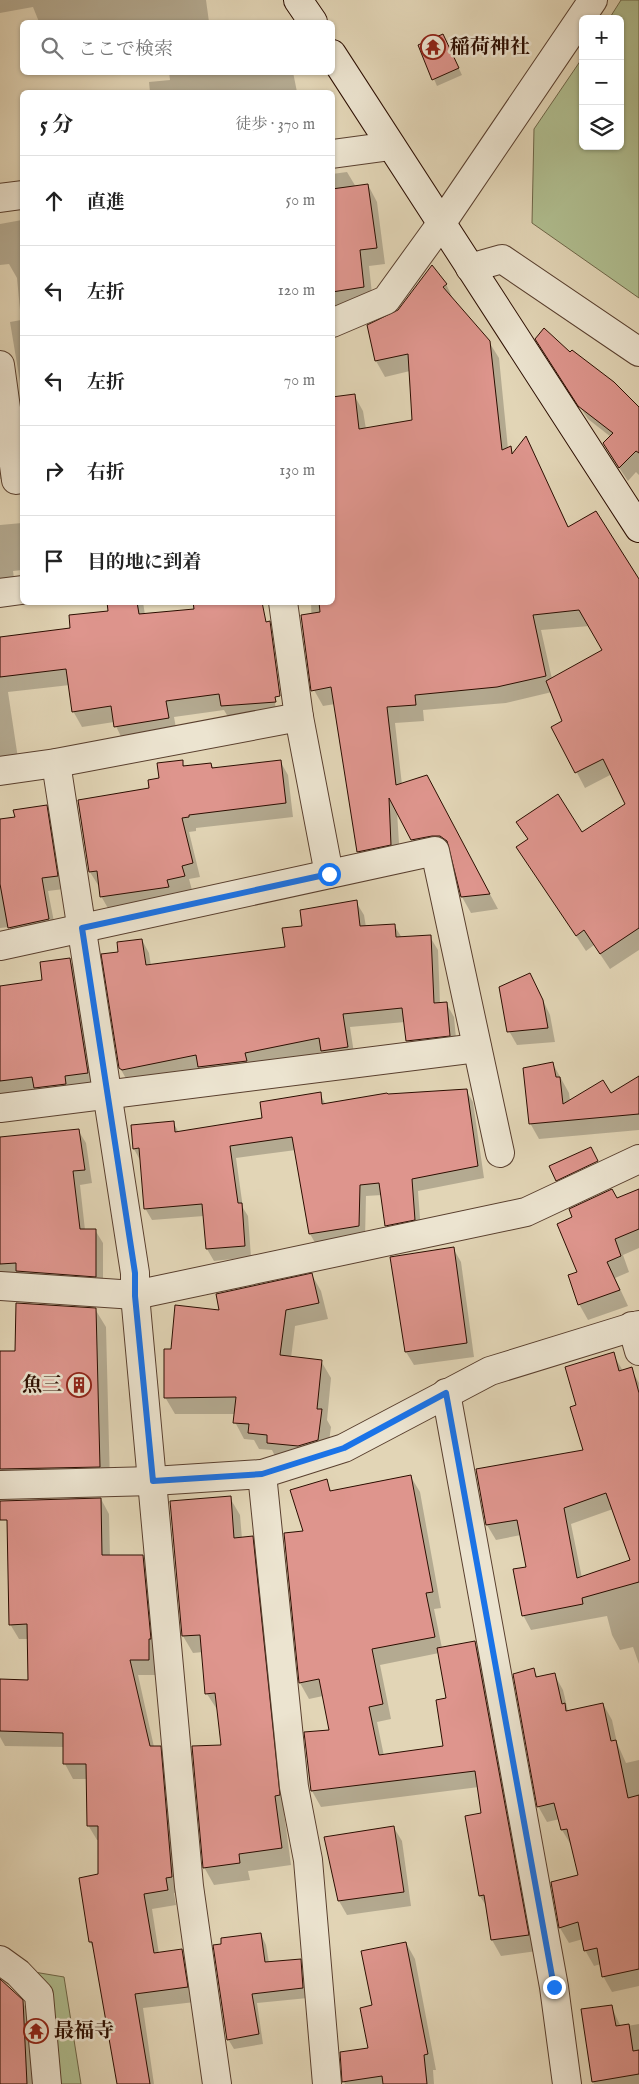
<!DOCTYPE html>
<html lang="ja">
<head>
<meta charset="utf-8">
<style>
	:root { --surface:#fff; --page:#f2f2f2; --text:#222; --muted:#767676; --line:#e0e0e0 }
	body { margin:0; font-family:"IM FELL English","Noto Serif JP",serif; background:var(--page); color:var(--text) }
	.controls { position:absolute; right:15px; top:15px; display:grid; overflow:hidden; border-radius:8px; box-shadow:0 1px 4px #0004 }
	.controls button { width:45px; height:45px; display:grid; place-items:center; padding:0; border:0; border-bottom:1px solid var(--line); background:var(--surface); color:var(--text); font:25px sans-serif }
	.stop { position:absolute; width:15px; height:15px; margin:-11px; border:4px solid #1a73e8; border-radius:50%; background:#fff }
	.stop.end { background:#1a73e8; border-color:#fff; box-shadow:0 1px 5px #0008 }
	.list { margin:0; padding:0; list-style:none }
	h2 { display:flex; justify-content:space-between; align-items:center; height:65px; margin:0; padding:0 20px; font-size:21px }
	h2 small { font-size:16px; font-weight:400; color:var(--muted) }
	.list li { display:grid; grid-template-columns:32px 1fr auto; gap:15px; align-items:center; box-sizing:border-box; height:90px; padding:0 20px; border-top:1px solid var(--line) }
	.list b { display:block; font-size:19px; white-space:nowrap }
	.list em { font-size:16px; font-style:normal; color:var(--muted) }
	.icon { flex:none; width:28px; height:28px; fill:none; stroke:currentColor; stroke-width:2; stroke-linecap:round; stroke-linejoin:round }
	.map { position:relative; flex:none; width:639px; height:2084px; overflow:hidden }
	.search { position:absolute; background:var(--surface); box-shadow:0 1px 4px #0004; left:20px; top:20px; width:315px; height:55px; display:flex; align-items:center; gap:12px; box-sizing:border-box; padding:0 18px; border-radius:8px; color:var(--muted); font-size:19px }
	.panel { position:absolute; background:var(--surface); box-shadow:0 1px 4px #0004; left:20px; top:90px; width:315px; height:515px; border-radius:8px }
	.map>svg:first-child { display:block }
	.green { fill:#b0be90; stroke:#6e6648 }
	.shadow { fill:#0003; fill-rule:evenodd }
	.building { fill:#de958d; stroke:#2b0d00; fill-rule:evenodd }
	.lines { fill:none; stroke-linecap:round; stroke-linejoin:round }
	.street-casing { stroke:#593f2e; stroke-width:30 }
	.secondary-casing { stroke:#2b0d00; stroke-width:30 }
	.street { stroke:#ece4d0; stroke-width:28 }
	.secondary { stroke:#ece4d0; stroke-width:28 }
	.route { stroke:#1a73e8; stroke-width:6 }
	.labels { text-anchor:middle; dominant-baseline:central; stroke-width:5; stroke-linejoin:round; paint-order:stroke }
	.poi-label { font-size:20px; font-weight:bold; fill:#2b0d00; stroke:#ece4d0; text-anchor:start }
</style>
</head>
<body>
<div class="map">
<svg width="639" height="2084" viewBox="0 0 639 2084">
	<rect width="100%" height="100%" fill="#e2d5b6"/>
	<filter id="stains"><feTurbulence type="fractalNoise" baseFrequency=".004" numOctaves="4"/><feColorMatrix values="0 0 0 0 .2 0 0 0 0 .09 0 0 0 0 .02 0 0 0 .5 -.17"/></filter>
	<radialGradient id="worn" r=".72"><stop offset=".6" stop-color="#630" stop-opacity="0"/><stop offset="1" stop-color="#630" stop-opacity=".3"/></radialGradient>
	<g class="green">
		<polygon points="621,0 639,0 639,298 532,223 534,129 583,57 583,146 620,146 620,19 609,19"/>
		<polygon points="22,1970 64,1977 81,2084 58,2084"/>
	</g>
	<g class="shadow">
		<polygon points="0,0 206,0 209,22 39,22 33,7 0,13"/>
		<polygon points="446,42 462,75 437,86 434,79"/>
		<polygon points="169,72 293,72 297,92 150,92 149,82 170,80"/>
		<polygon points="347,172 356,187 368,185 377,202 385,264 369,266 373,303 332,310 332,174"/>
		<polygon points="22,220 22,394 10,322 21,320 17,278 9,264 0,265 0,224"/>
		<path d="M446 284 454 301 489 342 499 358 508 449 510 448 514 454 526 438 569 528 639 581V950L610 969 594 945 586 951 518 848 529 840 518 822 582 834 626 805 612 774 585 788 553 727 564 722 552 692 506 703 423 710 424 721 395 723 402 785 435 793 498 909 471 913 462 897 450 852 442 851 421 856 397 811 400 860 367 867 358 852 335 704 323 706 314 690 311 602H332L354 395 363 411 366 429 414 421 410 371 385 377 376 361 369 326ZM590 626 604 650 552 679 541 630Z"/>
		<polygon points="544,352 571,354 639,408 639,475 636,472 628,481 612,457 611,437 588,419"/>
		<polygon points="0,435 6,478 0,479"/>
		<polygon points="22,523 22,570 13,571 16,592 0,597 0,525"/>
		<polygon points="109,602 143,602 145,615 261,602 277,718 231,722 224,710 174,717 177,733 124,743 114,722 82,727 73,711 70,685 8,692 19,765 0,767 0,638 72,629 110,612"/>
		<polygon points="280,761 288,775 293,817 196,828 196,831 189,832 200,877 189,879 192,890 174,893 176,901 109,910 101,896 100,885 98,885 90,872 150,789 160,779 182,762 185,767 211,764 214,769"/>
		<polygon points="46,806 54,819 64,889 48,891 56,932 17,941 9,927 0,928 0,820 16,818"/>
		<polygon points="356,902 364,915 366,927 394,925 402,938 430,937 438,950 440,1004 446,1003 454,1017 457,1049 414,1054 407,1041 405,1022 350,1027 355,1060 330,1064 323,1052 252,1067 207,1080 200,1069 130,1083 128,1082 120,1068 120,953 142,940 149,953 151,966 286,948 304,927"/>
		<polygon points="70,960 77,973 95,1086 0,1096 0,987 44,981"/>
		<polygon points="537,988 550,1015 555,1042 517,1045 509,1031"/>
		<polygon points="553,1064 569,1093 570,1101 611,1094 639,1077 639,1130 539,1139 530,1123"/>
		<polygon points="466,1090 473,1102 484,1178 418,1191 421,1232 394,1237 387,1225 382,1195 366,1196 365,1238 317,1246 310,1234 296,1150 236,1158 243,1208 248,1216 251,1257 214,1261 207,1249 204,1216 152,1220 145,1208 141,1162 134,1149 173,1122 179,1133 264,1119 320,1094 326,1105 388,1096"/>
		<polygon points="78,1130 86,1143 92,1183 80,1185 85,1230 95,1230 103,1243 103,1290 0,1285 0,1139"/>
		<polygon points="639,1190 639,1248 623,1255 629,1272 615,1278 628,1306 588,1320 579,1304 578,1273 617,1200"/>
		<polygon points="453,1248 461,1262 474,1357 414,1365 406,1352"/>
		<polygon points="312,1275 321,1291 328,1319 295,1326 291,1358 321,1361 331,1378 327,1420 331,1427 327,1456 277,1460 272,1450 259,1449 254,1440 244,1439 235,1422 236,1414 175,1414 165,1397 172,1350 221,1311"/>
		<polygon points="95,1309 106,1327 110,1484 4,1474 0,1467 0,1352 16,1352"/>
		<path d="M613 1354 623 1371 631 1369 639 1383V1664L633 1647 620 1650 612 1635 607 1616 531 1630 523 1615 527 1568 521 1535 496 1540 487 1525 477 1470 584 1451 578 1406ZM613 1509 632 1561 582 1578 571 1524Z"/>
		<path d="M411 1477 420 1492 441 1608 434 1609 442 1648 475 1643 484 1658 537 1951 501 1956 492 1940 488 1909 480 1896 482 1814 479 1787 321 1807 312 1791 306 1734 331 1731 323 1696 309 1699 300 1683 285 1534 305 1532 326 1481 332 1492ZM439 1653 447 1699 445 1747 384 1756 377 1722 391 1719 380 1665Z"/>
		<polygon points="230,1498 240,1515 242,1539 252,1538 262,1555 289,1812 284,1813 291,1865 248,1871 250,1880 214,1885 204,1867 222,1746 218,1711 207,1694 203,1652 193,1653 183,1636 171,1503"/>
		<polygon points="101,1499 109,1514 110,1556 142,1556 151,1571 157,1675 138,1675 154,1747 160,1747 169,1762 180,1892 174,1893 176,1905 152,1909 159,1954 182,1951 190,1966 195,2002 143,2008 154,2084 118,2084 94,1949 90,1942 81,1879 100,1875 99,1840 97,1840 88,1825 87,1779 73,1779 65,1764 65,1747 5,1746 0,1737 0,1681 29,1681 29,1639 19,1639 10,1624"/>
		<polygon points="534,1670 538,1678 554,1674 563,1690 568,1711 603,1704 612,1720 617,1743 626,1763 639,1760 639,1986 612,1992 603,1976 601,1964 594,1966 585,1950 583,1939 569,1943 560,1928 552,1883 579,1876 571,1845 562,1830 560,1819 547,1822 538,1806"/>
		<polygon points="394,1828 402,1841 411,1906 347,1915 339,1901"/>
		<polygon points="261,1934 266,1945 269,1963 300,1960 306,1970 308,1998 257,2003 263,2044 234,2049 228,2039 223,1945"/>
		<polygon points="406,1943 415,1959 436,2070 433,2070 434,2084 345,2084 344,2082 370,2049"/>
		<polygon points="0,1985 22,2001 33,2020 36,2084 0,2084"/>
		<polygon points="611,2006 621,2027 639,2024 639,2084 594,2084 593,2082 582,2010"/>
	</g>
	<g class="building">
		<polygon points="443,34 459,68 432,80 418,45"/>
		<polygon points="368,184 377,248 360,250 364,287 332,292 332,189"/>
		<polygon points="432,265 447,284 443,287 490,341 502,450 511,446 512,454 526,436 568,527 596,511 639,579 639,928 600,954 584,930 576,936 516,847 528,839 516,822 558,794 582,832 625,804 603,759 575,773 551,727 562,721 546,681 602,650 579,610 533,615 546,676 497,687 415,695 416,705 387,707 396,785 427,775 490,894 461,897 447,841 440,836 432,836 411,840 389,798 391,845 357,852 331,687 311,691 301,615 320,612 319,602 332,602 332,397 355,394 359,429 412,420 408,354 375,361 367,325 398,310"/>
		<polygon points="544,328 570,352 572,350 614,382 639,407 639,453 636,451 619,468 603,443 613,433 578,406 535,339"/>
		<polygon points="107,602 137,602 139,614 194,609 193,602 262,602 266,622 270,621 280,696 275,697 276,702 221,706 219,694 166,701 169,718 114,727 111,706 72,712 66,669 0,677 0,637 70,628 69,615 108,611"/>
		<polygon points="183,760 183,766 211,763 212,768 281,760 286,803 189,815 189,817 182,818 193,863 182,866 185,876 167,880 169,887 100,897 97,871 89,872 78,800 149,788 148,780 159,778 157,763"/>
		<polygon points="47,805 58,876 42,878 49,919 8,928 0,884 0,819 15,817 13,810"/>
		<polygon points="357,900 360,926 395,924 396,937 431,935 434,1003 447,1002 450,1036 406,1041 402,1008 343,1014 348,1047 321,1051 319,1038 245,1053 247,1061 198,1067 196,1055 122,1070 119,1068 101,954 118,952 117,942 142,939 146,965 285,947 282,928 302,926 300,910"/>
		<polygon points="70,958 88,1073 65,1076 66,1084 34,1088 32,1077 0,1081 0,986 42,980 40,962"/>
		<polygon points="530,973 543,1000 548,1028 507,1032 499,987"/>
		<polygon points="553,1062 556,1077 560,1077 563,1104 603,1080 611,1093 639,1076 639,1114 529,1124 523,1068"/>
		<polygon points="467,1089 478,1166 412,1179 415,1220 385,1226 379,1183 360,1185 359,1226 309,1234 292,1137 230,1146 238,1203 242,1203 245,1246 206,1249 202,1204 144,1209 139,1148 133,1149 131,1125 174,1121 175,1132 262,1118 260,1102 321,1092 322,1104 387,1093 388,1094"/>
		<polygon points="79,1129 85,1170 73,1171 80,1229 96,1229 96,1277 16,1271 16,1263 0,1264 0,1137"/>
		<polygon points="591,1147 598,1161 556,1181 549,1166"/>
		<polygon points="612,1189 617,1198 639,1189 639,1229 615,1239 621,1256 607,1262 620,1290 578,1305 568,1275 577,1272 557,1224 572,1217 569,1209"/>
		<polygon points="454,1247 467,1343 405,1352 390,1257"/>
		<polygon points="312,1273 319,1303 286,1310 280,1355 322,1360 317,1409 322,1409 318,1440 298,1446 267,1443 267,1435 248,1433 249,1424 233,1423 236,1397 164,1398 164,1349 171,1349 175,1305 219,1310 216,1294"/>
		<polygon points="16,1303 96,1308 100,1467 0,1469 0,1351 15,1351"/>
		<path d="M614 1352 619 1371 632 1367 639 1393V1582L582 1598 583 1604 522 1616 513 1569 526 1567 517 1520 486 1525 476 1469 583 1450 570 1407 576 1405 565 1367ZM606 1493 630 1560 577 1578 564 1508Z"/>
		<polygon points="411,1475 433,1592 426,1593 435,1637 372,1649 383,1704 369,1707 379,1755 443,1746 436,1700 446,1698 437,1648 475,1641 529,1935 491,1940 484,1895 479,1896 465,1816 481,1813 475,1771 311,1791 304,1732 329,1730 319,1679 299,1683 284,1533 303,1531 290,1490 327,1479 330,1491"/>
		<polygon points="231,1496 234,1538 253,1536 280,1795 275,1796 282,1848 239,1854 240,1863 203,1868 192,1746 221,1745 215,1693 205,1694 200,1635 182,1636 170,1501"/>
		<polygon points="101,1498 102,1555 143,1555 151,1639 149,1639 149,1660 130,1660 150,1746 161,1746 172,1877 166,1878 168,1890 144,1894 154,1953 182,1949 188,1987 135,1994 150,2084 117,2084 92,1942 89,1942 79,1878 98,1874 98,1826 87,1826 86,1764 63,1764 63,1733 0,1731 0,1679 28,1680 27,1624 9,1625 7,1520 0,1520 0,1501"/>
		<polygon points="534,1668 536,1677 555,1673 562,1704 565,1703 566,1711 603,1703 611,1741 616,1740 628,1798 639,1795 639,1969 602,1977 597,1948 584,1951 578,1922 559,1928 551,1882 578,1875 567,1829 561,1830 554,1803 537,1807 513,1674"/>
		<polygon points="394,1826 404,1892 338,1901 324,1837"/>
		<polygon points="261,1933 265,1962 301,1959 303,1988 252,1994 259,2034 227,2040 213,1945 221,1944 221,1938"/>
		<polygon points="406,1942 428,2054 424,2055 427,2084 383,2084 382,2076 342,2082 340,2052 368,2048 360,2008 372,2005 361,1951"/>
		<polygon points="0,1979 23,2000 27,2084 0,2084"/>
		<polygon points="612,2005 616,2026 629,2024 633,2051 639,2050 639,2074 592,2082 581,2009"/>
	</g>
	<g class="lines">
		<defs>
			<g id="street">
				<polyline points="332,154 391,146"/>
				<polyline points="0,198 22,195"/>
				<polyline points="470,268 502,259 639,352"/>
				<polyline points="332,323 386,300 441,224 593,0"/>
				<polyline points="0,365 16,480"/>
				<polyline points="0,593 22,590"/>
				<polyline points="299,717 329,874"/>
				<polyline points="56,763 135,1273 135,1295 189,1886 217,2084"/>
				<polyline points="0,771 56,763 299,717 283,602"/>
				<polyline points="0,946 435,851 500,1153"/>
				<polyline points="0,1108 477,1048"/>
				<polyline points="0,1286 135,1295 526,1212 639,1159"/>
				<polyline points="632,1326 639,1351"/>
				<polyline points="446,1393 554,1987 567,2084"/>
				<polyline points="262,1474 294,1787 308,1860 327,2084"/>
				<polyline points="0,1485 153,1481 262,1474 344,1448 490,1371 639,1325"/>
				<polyline points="0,1960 18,1973 39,1995 47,2084"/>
			</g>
			<g id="secondary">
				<polyline points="298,0 313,22"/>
				<polyline points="332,54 639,528"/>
			</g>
		</defs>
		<use href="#street" class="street-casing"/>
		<use href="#secondary" class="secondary-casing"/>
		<use href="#street" class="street"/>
		<use href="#secondary" class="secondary"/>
	</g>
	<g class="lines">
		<polyline class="route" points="329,874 82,928 135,1273 135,1296 153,1481 262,1474 344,1448 446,1393 554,1987"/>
	</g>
	<defs>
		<symbol id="temple-ring" viewBox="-11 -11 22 22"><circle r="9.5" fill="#ece4d0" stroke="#8f2418" stroke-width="1.5"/><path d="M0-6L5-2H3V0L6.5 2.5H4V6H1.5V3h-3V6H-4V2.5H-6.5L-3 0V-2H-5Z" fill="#8f2418"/></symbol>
		<symbol id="building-ring" viewBox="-11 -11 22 22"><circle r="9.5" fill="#ece4d0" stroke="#8f2418" stroke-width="1.5"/><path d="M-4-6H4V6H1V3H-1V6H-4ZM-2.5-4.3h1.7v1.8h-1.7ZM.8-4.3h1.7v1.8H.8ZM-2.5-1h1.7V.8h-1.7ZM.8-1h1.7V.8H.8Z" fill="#8f2418"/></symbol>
	</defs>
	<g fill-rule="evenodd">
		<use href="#temple-ring" x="419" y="33" width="28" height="28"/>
		<use href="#building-ring" x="65" y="1371" width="28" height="28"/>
		<use href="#temple-ring" x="22" y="2017" width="28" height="28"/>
	</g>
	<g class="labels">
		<g class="poi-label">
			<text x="450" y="47">稲荷神社</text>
			<text x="62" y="1385" text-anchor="end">魚三</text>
			<text x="54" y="2031">最福寺</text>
		</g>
	</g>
	<rect width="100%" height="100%" filter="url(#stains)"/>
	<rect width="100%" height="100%" fill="url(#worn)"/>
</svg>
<div class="controls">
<button>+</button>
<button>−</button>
<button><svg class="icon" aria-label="layers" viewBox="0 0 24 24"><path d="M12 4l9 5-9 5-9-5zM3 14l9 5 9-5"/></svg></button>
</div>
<div class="stop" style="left:329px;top:874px"></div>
<div class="stop end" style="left:554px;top:1987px"></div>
<div class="search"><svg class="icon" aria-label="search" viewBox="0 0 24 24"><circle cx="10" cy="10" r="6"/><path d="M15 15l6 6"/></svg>ここで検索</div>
<section class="panel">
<h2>5 分<small>徒歩 · 370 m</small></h2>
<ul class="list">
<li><svg class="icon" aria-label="ahead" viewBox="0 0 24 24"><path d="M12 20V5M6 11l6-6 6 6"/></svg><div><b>直進</b></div><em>50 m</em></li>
<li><svg class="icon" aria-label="left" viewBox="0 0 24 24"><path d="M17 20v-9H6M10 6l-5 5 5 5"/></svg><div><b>左折</b></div><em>120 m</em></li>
<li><svg class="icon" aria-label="left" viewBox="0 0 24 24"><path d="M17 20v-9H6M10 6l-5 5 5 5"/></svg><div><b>左折</b></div><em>70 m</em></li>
<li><svg class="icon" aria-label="right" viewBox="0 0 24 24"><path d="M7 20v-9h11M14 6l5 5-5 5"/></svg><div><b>右折</b></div><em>130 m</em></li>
<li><svg class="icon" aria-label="arrive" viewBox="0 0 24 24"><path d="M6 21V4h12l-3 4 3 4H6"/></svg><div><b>目的地に到着</b></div></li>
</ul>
</section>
</div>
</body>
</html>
